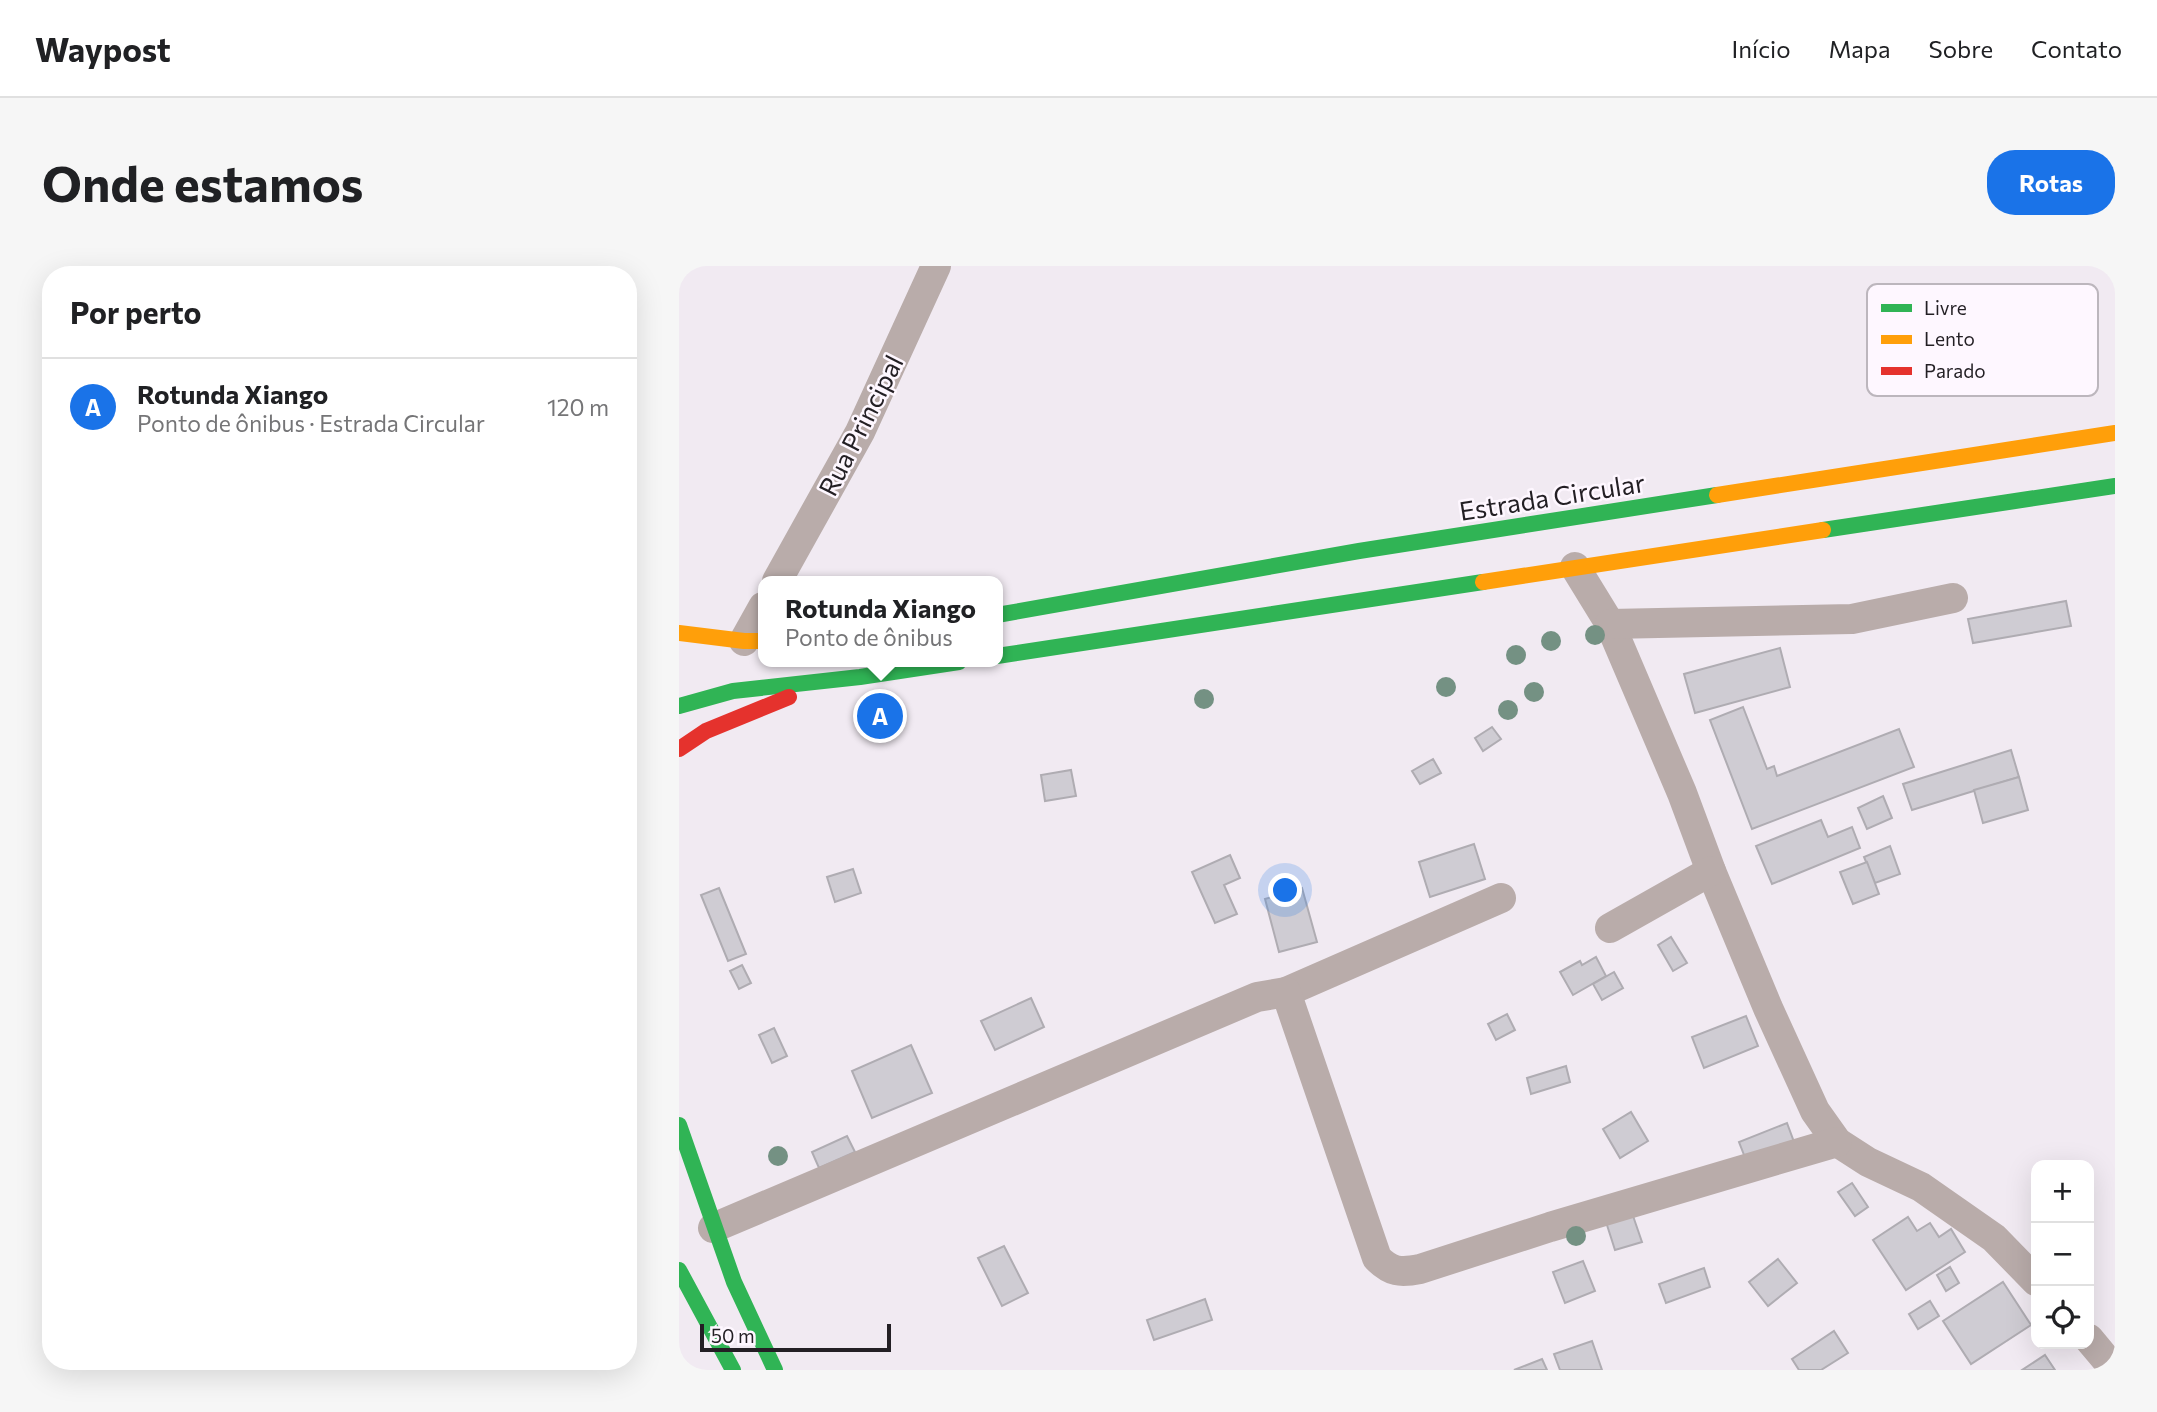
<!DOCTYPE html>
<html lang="pt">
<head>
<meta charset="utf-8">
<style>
	:root { --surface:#fff; --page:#f6f6f6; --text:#202124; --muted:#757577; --line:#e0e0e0; --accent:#1a73e8 }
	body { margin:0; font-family:Commissioner,sans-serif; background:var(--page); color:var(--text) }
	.controls { position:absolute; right:21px; bottom:21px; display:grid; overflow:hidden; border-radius:14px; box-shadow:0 7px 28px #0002 }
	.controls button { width:63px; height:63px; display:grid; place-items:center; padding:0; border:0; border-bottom:2px solid var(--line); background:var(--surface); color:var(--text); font:35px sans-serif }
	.scale { position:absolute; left:21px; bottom:18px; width:191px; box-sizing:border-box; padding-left:7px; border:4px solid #231f24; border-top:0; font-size:19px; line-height:24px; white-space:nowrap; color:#231f24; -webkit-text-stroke:5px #fef7ff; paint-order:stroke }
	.you { position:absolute; left:607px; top:625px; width:24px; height:24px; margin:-18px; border:5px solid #fff; border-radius:50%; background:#1a73e8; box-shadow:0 0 0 10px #1a73e833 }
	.badge { display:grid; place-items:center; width:46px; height:46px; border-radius:50%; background:var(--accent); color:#fff; font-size:23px; font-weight:700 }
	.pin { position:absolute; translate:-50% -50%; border:4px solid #fff; box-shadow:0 2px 7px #0006 }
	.popup { position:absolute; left:79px; top:310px; width:245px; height:91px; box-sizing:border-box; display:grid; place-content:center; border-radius:14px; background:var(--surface); filter:drop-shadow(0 2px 5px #0005); font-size:23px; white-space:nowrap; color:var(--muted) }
	.popup b { font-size:26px; color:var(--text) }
	.popup::after { content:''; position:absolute; left:50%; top:100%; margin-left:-14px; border:14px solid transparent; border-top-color:var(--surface) }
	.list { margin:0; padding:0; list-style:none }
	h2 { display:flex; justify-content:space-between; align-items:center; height:91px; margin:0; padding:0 28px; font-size:30px }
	h2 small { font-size:23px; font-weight:400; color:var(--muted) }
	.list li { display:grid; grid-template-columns:46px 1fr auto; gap:21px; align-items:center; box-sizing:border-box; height:98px; padding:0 28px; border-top:2px solid var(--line) }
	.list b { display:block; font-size:26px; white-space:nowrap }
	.list p { margin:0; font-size:23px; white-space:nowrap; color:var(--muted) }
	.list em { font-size:23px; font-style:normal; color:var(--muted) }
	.icon { flex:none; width:38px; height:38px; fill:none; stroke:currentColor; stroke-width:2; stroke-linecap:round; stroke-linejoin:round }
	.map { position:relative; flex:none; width:1436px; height:1104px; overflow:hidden; border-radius:28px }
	header { display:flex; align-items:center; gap:42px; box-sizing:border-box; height:98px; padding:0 35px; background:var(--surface); border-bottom:2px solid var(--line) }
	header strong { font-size:33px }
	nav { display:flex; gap:38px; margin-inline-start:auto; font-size:24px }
	.intro { display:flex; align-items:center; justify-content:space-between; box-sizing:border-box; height:168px; padding:0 42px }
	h1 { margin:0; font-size:49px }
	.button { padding:18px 32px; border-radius:28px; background:var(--accent); color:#fff; font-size:24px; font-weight:700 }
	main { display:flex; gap:42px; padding:0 42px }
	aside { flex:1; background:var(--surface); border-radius:28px; box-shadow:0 7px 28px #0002 }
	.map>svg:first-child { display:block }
	.building { fill:#cfccd3; stroke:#afacb2; stroke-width:2 }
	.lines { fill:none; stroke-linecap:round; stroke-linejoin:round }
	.street { stroke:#b9acaa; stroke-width:30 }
	.fast { stroke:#30b455; stroke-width:16 }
	.slow { stroke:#ff9f0a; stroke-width:16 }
	.jam { stroke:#e5322d; stroke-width:16 }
	.tree { fill:#749183 }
	.labels { text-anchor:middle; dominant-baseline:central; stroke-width:5; stroke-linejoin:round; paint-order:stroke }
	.street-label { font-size:26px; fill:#231f24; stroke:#fef7ff }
	.key { fill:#fef7ff; stroke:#bcb6bd; stroke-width:2 }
	.key-label { font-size:19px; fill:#231f24 }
</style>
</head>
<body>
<header>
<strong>Waypost</strong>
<nav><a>Início</a><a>Mapa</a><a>Sobre</a><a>Contato</a></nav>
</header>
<div class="intro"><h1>Onde estamos</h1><a class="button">Rotas</a></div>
<main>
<aside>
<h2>Por perto<small></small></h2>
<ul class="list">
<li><span class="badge">A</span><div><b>Rotunda Xiango</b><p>Ponto de ônibus · Estrada Circular</p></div><em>120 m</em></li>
</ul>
</aside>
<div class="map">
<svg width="1436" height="1104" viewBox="0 0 1436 1104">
	<rect width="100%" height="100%" fill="#f1eaf2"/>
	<g class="building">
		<polygon points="1387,335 1392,360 1294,377 1289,353"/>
		<polygon points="1101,382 1111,421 1016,447 1005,408"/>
		<polygon points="1064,441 1088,503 1095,500 1098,510 1220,463 1235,501 1073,563 1031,454"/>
		<polygon points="813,461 822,473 804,485 796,472"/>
		<polygon points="1332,484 1340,511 1233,544 1224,518"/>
		<polygon points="754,493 762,507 741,518 733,505"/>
		<polygon points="392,504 397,530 366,535 362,509"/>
		<polygon points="1340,511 1349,544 1304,557 1295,524"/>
		<polygon points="1204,530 1213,552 1188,563 1179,542"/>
		<polygon points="1142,554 1149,571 1173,561 1181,582 1093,618 1077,580"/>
		<polygon points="795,578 806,613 751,631 740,596"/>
		<polygon points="1211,580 1221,608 1196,617 1185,591"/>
		<polygon points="551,589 561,612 545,619 558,648 536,657 513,606"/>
		<polygon points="1188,596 1200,628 1174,638 1161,606"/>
		<polygon points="174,603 182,627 156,636 148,611"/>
		<polygon points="40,622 67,688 49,695 22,629"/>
		<polygon points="623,622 638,676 600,686 586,633"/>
		<polygon points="992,671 1008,697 994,705 979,679"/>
		<polygon points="917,691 927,710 894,729 881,706 901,695 903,699"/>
		<polygon points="63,699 72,717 60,723 51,705"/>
		<polygon points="935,706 944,722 923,734 914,718"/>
		<polygon points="352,732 365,761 316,784 302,755"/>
		<polygon points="828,748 836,764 817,774 809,758"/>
		<polygon points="1067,750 1079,780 1025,802 1013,771"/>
		<polygon points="95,762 108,790 93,797 80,769"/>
		<polygon points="232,779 253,827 193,852 173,805"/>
		<polygon points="887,800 891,816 852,828 848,812"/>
		<polygon points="952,846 969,875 941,892 924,863"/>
		<polygon points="1108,857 1115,876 1067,894 1060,876"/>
		<polygon points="168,870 176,886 140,902 133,886"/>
		<polygon points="1173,917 1189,941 1176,950 1159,926"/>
		<polygon points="953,947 963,976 936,984 927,956"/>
		<polygon points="1229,951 1238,965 1251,957 1260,971 1272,963 1286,986 1227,1024 1194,974"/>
		<polygon points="325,980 349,1027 323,1040 299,992"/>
		<polygon points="1099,993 1118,1017 1089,1040 1070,1016"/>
		<polygon points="904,995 916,1025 886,1037 874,1006"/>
		<polygon points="1271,1001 1280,1017 1267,1025 1258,1009"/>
		<polygon points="1025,1002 1031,1021 987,1037 980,1018"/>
		<polygon points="1324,1016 1352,1059 1292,1098 1264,1055"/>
		<polygon points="526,1033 533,1054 475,1074 468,1054"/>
		<polygon points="1251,1035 1260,1050 1239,1063 1230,1048"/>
		<polygon points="1155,1065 1169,1087 1142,1104 1120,1104 1113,1093"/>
		<polygon points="913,1075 923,1104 881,1104 875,1088"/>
		<polygon points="1366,1089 1376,1104 1343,1104"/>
		<polygon points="863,1093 868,1104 835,1104"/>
	</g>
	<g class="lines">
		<g class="street">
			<polyline points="896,301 931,358 1003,527 1032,605 1089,742 1136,845 1158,876 1189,896 1242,921 1315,972 1357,1015"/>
			<polyline points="98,315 181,166 257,0"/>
			<polyline points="931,358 1173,353 1274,332"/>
			<polyline points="65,375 84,341"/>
			<polyline points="931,662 1032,605"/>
			<polyline points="607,726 822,632"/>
			<path d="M34 962 578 731 607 726 698 992C712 1006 721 1007 741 1003L871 961 1158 876"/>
			<polyline points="1410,1073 1436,1104"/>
		</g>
		<g class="fast">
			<polyline points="1144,264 1436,220"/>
			<polyline points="318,349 680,285 1038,229"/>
			<polyline points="318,390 804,316"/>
			<polyline points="0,440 54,425 181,411 280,396"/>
			<polyline points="0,859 55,1016 96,1104"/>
			<polyline points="0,1004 54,1104"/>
		</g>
		<g class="slow">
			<polyline points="1038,229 1436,167"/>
			<polyline points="804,316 1144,264"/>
			<polyline points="0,367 65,375 84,375"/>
		</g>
		<polyline class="jam" points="0,483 27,465 110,431"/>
	</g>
	<g class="tree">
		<circle cx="916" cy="369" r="10"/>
		<circle cx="872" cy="375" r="10"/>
		<circle cx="837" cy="389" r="10"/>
		<circle cx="767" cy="421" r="10"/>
		<circle cx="855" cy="426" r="10"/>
		<circle cx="525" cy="433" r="10"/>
		<circle cx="829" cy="444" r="10"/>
		<circle cx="99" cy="890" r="10"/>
		<circle cx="897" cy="970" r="10"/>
	</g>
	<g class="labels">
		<g class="street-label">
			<text transform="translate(181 159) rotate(-63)">Rua Principal</text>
			<text transform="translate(873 230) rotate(-9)">Estrada Circular</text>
		</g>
	</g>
	<rect x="1188" y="18" width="231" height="112" rx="10" class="key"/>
	<rect x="1202" y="38" width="31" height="8" fill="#30b455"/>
	<rect x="1202" y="69" width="31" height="9" fill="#ff9f0a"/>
	<rect x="1202" y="101" width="31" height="8" fill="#e5322d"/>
	<g class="key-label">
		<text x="1245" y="49">Livre</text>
		<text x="1245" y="80">Lento</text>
		<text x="1245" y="112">Parado</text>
	</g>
</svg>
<div class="controls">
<button>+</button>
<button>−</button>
<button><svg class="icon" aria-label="locate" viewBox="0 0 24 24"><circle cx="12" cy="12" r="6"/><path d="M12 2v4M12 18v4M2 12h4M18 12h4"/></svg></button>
</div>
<div class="scale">50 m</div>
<div class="you"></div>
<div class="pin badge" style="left:201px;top:450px">A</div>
<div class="popup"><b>Rotunda Xiango</b>Ponto de ônibus</div>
</div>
</main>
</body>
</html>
